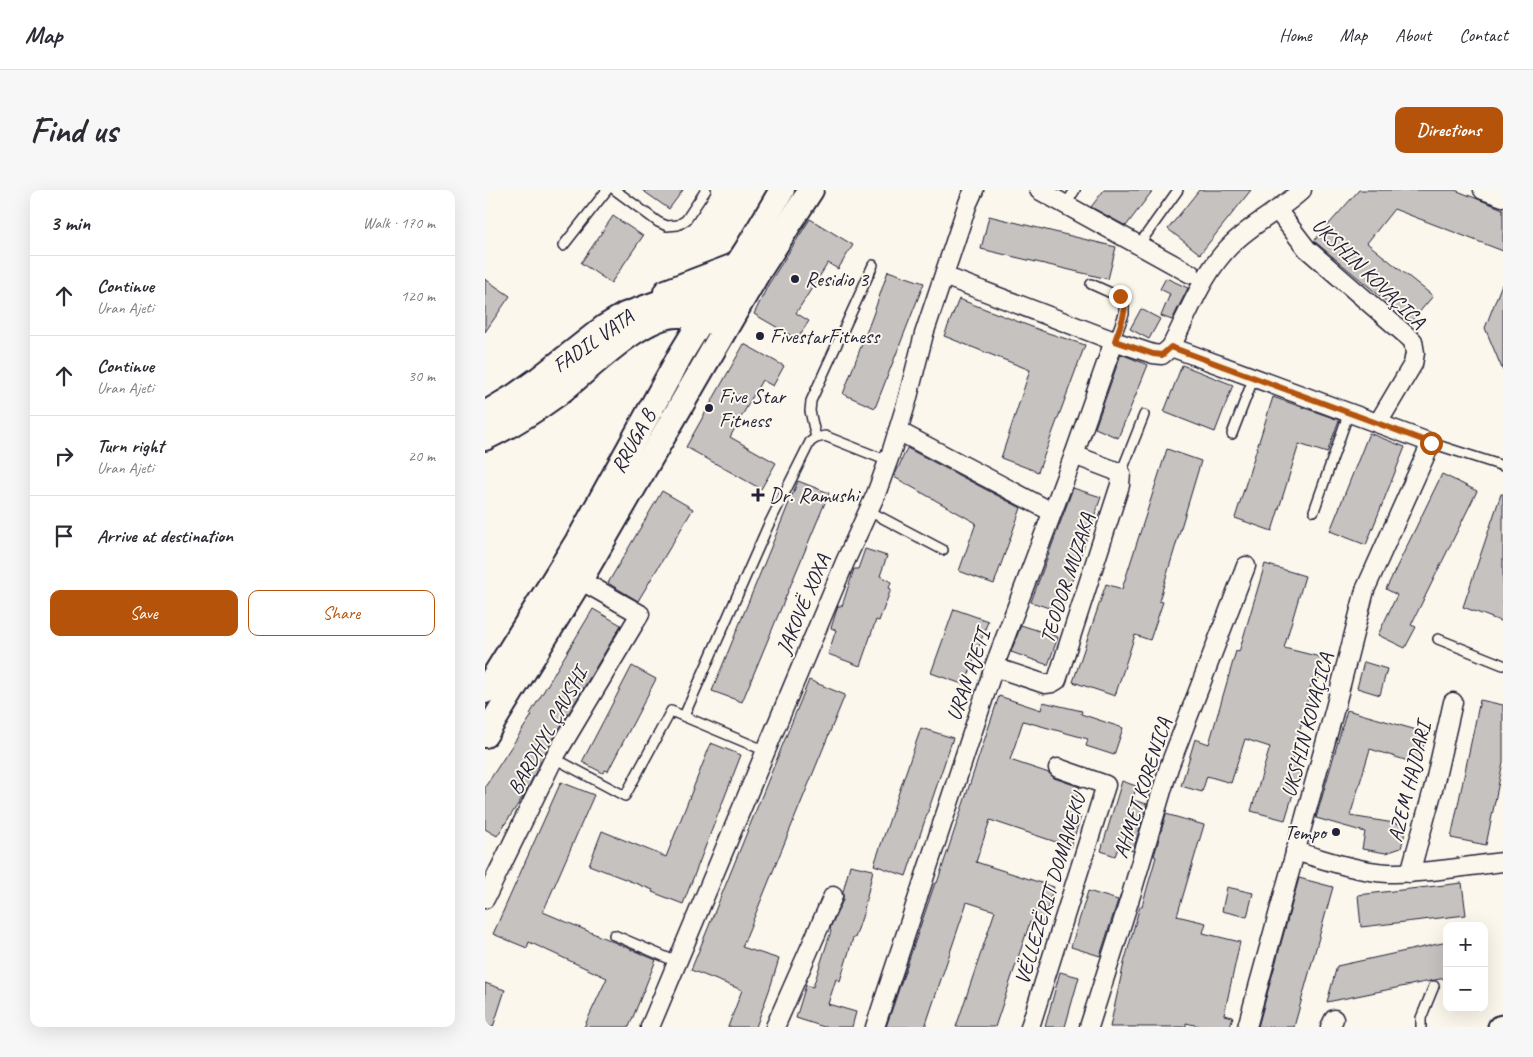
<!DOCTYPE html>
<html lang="en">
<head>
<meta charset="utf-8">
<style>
	:root { --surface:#fff; --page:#f7f7f7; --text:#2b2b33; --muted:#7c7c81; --line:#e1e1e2; --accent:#b45309 }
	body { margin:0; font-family:Caveat,sans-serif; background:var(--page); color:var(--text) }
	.controls { position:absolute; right:15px; bottom:15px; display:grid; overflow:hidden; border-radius:10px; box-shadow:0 5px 20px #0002 }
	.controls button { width:45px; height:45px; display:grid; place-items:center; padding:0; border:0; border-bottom:1px solid var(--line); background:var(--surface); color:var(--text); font:25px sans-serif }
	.stop { position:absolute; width:15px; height:15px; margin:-11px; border:4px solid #b45309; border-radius:50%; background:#fff }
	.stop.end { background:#b45309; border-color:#fff; box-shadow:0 1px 5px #0008 }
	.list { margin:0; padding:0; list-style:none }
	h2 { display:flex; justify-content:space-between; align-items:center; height:65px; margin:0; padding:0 20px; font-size:21px }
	h2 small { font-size:16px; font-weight:400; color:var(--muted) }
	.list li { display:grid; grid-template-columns:32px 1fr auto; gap:15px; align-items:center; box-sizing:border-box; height:80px; padding:0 20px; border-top:1px solid var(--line) }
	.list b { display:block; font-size:19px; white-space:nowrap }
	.list p { margin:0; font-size:16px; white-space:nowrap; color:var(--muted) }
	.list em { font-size:16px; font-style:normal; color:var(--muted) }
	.actions { display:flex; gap:10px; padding:15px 20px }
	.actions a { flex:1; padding:11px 0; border:1px solid var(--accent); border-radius:10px; text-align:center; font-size:18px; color:var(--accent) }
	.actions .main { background:var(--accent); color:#fff }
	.icon { flex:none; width:28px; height:28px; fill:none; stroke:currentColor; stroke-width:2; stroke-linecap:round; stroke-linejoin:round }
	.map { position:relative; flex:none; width:1018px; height:837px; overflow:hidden; border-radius:10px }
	header { display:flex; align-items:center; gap:30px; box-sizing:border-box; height:70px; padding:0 25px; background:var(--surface); border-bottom:1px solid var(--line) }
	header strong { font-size:24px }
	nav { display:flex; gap:28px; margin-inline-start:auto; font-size:18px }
	.intro { display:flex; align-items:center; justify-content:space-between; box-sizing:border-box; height:120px; padding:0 30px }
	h1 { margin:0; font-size:35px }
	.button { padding:12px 22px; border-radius:10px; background:var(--accent); color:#fff; font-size:18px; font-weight:700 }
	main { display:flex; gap:30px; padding:0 30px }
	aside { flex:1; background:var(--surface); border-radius:10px; box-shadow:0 5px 20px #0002 }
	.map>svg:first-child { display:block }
	.building { fill:#c6c2c0; stroke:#22223b }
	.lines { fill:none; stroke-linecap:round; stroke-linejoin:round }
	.service-casing { stroke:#22223b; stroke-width:12 }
	.minor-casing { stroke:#22223b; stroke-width:21 }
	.tertiary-casing { stroke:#22223b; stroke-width:25 }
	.secondary-casing { stroke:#22223b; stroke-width:28 }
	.service { stroke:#fbf7ec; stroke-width:9 }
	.minor { stroke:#fbf7ec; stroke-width:18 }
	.tertiary { stroke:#fbf7ec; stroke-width:21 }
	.secondary { stroke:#fbf7ec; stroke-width:24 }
	.route { stroke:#b45309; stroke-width:6 }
	.poi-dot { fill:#22223b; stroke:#fbf7ec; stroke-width:2 }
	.labels { text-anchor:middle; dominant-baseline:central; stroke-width:4; stroke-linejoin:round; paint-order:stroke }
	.street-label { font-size:21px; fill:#22223b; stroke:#fbf7ec }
	.poi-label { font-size:21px; fill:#22223b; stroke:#fbf7ec; text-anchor:start }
</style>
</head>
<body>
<header>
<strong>Map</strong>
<nav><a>Home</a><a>Map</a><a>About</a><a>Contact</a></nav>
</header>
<div class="intro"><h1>Find us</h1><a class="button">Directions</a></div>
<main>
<aside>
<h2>3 min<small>Walk · 170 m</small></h2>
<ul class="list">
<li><svg class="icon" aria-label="ahead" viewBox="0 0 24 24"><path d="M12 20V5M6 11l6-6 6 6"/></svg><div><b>Continue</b><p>Uran Ajeti</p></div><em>120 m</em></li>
<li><svg class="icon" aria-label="ahead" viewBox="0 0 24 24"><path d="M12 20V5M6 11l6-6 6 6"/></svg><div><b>Continue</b><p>Uran Ajeti</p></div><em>30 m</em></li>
<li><svg class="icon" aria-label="right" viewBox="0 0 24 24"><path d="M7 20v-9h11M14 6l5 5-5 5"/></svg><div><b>Turn right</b><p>Uran Ajeti</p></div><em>20 m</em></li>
<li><svg class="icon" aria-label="arrive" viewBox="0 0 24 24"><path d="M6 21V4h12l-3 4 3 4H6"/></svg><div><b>Arrive at destination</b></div></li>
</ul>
<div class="actions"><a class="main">Save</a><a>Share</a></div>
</aside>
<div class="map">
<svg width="1018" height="837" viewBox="0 0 1018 837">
	<rect width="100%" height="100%" fill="#fbf7ec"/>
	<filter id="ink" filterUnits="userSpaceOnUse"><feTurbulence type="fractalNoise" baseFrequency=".02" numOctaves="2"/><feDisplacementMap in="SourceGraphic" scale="10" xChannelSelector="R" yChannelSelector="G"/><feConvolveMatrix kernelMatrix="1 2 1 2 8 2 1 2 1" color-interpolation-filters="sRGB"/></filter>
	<g filter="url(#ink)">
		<g class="building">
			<polygon points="157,0 198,0 184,19"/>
			<polygon points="619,0 668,0 641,36 606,17"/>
			<polygon points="714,0 766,0 715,64 683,39"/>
			<polygon points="874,0 970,0 1018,19 1018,61 909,19 882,53 948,106 926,132 829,51"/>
			<polygon points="128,26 158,46 126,93 96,73"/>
			<polygon points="504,26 631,57 623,89 496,59"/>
			<polygon points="325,29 368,55 353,79 343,73 311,123 324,131 312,149 269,124 283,95"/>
			<polygon points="403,81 439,93 390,218 358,204 388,125"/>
			<polygon points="681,88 703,98 687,130 676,126 685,104 675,99"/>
			<polygon points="0,89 25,106 0,142"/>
			<polygon points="1017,94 1018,94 1018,181 1000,138"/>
			<polygon points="474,109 560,142 600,155 553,282 516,268 545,180 459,146"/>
			<polygon points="656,119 675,129 664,149 645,139"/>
			<polygon points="259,154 299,176 288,196 277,190 245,247 291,273 276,299 201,257"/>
			<polygon points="636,164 663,175 633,248 610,238"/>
			<polygon points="697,175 748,195 730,242 679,222"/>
			<polygon points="788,207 854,230 842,263 814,254 787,341 750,328"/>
			<polygon points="884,243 920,257 881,355 845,341"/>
			<polygon points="422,258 536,318 509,394 474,381 491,333 409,287"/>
			<polygon points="682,259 716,271 674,411 678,412 665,450 650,445 630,506 588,492 621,394 637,399"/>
			<polygon points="957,284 992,301 926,435 931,437 920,458 893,445 912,405 901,399"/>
			<polygon points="313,291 344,303 257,512 227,501"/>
			<polygon points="588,298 616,307 576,422 546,412"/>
			<polygon points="177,301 208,319 153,411 123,393"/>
			<polygon points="1016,304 1018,304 1018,432 978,417"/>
			<polygon points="380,359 402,366 395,386 406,392 404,398 406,399 394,431 391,430 375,476 343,464 351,440 346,438 351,422 353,416 357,416 369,379 373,379"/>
			<polygon points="780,374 820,386 799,458 839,468 834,489 828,488 806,575 816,578 800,630 766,621 785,557 760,549 746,593 722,586 717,602 696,596 710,549 724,554 751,461 754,462"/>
			<polygon points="108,419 136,435 60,563 41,602 12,646 0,639 0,597 47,525 45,524"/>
			<polygon points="469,419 503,431 480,495 446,483"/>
			<polygon points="536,435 573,447 563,475 526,462"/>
			<polygon points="879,472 902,479 895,505 872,498"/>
			<polygon points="147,476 171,489 123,581 120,580 118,583 97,572"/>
			<polygon points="324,490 360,505 257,757 294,769 285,798 271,837 243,837 257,800 206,780"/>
			<polygon points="514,506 556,520 558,512 597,521 596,524 638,538 629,565 601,556 603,549 538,531 525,570 564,583 569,588 595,597 586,623 596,626 586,657 505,630 491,672 569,697 557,736 545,732 510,837 471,837 510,721 482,712 440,837 401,837 450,693 452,693"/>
			<polygon points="995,510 1018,515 1018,572 1001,655 966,648"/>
			<polygon points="862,520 942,543 933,574 885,559 865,626 922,635 916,658 901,663 877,659 880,642 831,628"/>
			<polygon points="436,538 468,548 421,686 389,675"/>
			<polygon points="226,553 256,565 198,714 167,702 168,700 104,675 117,641 181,667"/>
			<polygon points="637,591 651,596 648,610 662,614 648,661 634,656 630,666 616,661"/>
			<polygon points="76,592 109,605 58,722 171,770 144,837 99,837 122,788 44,752 42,758 8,744"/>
			<polygon points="681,624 719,635 692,726 721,733 718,743 755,752 739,825 748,827 745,837 718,837 701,833 701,837 625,837 639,773 655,716 657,716 671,667 669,666"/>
			<polygon points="365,675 388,680 378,724 370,748 368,748 355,791 351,789 343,814 371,822 367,837 339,837 311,828 321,795 328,797 346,741 345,740 346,736 358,710 358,702"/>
			<polygon points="814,688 848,697 809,837 773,837"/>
			<polygon points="977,693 981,725 876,737 873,705"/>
			<polygon points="742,697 768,703 762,727 737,721"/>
			<polygon points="603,701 633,710 615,766 586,757"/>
			<polygon points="962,752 962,772 960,788 842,812 852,776"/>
			<polygon points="575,782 594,787 580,837 560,837"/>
			<polygon points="0,793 20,800 8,837 0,837"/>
		</g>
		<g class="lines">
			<defs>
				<g id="service">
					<polyline points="130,0 173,32 182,36 193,35 201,30 221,0"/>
					<polyline points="581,14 590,0"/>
					<polyline points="78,56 122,0"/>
					<polyline points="653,56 693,0"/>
					<polyline points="606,94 635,107 639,111 639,124 629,151"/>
					<polyline points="747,244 769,187"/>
					<polyline points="331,248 325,221 326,211 388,75"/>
					<polyline points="946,253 1018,276"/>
					<polyline points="636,283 659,225"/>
					<polyline points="384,321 458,360"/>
					<polyline points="829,321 864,222"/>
					<polyline points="953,449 1018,475"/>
					<polyline points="199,526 283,336 325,252 331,248 340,246 403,271"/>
					<polyline points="69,568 140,606 186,521 281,561"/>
					<polyline points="129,745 192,772"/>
					<polyline points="936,837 936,828 949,796"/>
				</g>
				<g id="minor">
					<polyline points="554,0 706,84"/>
					<polyline points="998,0 1018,7"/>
					<polyline points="792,20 822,59 928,151 930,163 928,174 893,233"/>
					<path d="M459 86 629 151 668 164 677 165 686 157C704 122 718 82 747 54 768 33 796 20 817 0"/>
					<polyline points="686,157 946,253 880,400 850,518 762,837"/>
					<polyline points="413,241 567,322"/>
					<polyline points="509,477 560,494 567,493 572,490 635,295 636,283 589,265"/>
					<path d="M810 661C840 670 871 681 903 683 942 684 980 676 1018 672"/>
					<polyline points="925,683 949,596 968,512"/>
					<polyline points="0,709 69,568 155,424 95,390"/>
					<polyline points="165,837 360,372 391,304 407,260 422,211 439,144 483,13 489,0"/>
					<polyline points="290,837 348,706"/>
					<polyline points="390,837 509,477 589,265 629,151"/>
					<polyline points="545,837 621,595 573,578"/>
					<polyline points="604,837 646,705 684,577 761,376"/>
					<polyline points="845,837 849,829"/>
				</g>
				<polyline id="tertiary" points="1014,837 1018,836"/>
				<g id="secondary">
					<polyline points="181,102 252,75"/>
					<polyline points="0,224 30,206 54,189 120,137 140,125 182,110 201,107 243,113"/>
					<path d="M0 248C25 236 49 221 71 205 102 182 155 124 194 125 206 125 220 131 232 133"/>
					<polyline points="0,501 97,344 196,164 229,110 261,61 297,0"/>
					<polyline points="0,545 95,390 272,84 326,0"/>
				</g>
			</defs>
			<use href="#service" class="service-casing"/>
			<use href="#minor" class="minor-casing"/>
			<use href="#tertiary" class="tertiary-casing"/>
			<use href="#secondary" class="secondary-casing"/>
			<use href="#service" class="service"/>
			<use href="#minor" class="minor"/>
			<use href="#tertiary" class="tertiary"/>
			<use href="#secondary" class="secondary"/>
		</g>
	</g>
	<g class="lines" filter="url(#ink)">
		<path class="route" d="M635 106 640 110C641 125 634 138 630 151L668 164 677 165 686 157 946 253"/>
	</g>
	<g class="poi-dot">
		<circle cx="310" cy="89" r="5"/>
		<circle cx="275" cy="146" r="5"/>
		<circle cx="224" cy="218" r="5"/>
		<path d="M270.5 297.5h5v5h5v5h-5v5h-5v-5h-5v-5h5z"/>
		<circle cx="851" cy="642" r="5"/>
	</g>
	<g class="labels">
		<g class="street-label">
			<text transform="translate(884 83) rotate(44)">UKSHIN KOVAÇICA</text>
			<text transform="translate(108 151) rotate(-35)">FADIL VATA</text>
			<text transform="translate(148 251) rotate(-61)">RRUGA B</text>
			<text transform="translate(582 388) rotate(-72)">TEODOR MUZAKA</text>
			<text transform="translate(318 414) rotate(-67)">JAKOVË XOXA</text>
			<text transform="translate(483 485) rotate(-71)">URAN AJETI</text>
			<text transform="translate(822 535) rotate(-75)">UKSHIN KOVAÇICA</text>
			<text transform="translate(62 541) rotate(-61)">BARDHYL ÇAUSHI</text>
			<text transform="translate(924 592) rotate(-76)">AZEM HAJDARI</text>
			<text transform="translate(657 598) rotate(-72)">AHMET KORENICA</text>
			<text transform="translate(565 699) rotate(-73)">VËLLEZËRIT DOMANEKU</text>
		</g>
		<g class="poi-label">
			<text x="320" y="89">Residio 3</text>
			<text x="285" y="146">FivestarFitness</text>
			<text x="234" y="206">Five Star<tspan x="234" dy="24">Fitness</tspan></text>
			<text x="284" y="305">Dr. Ramushi</text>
			<text x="841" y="642" text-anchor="end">Tempo</text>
		</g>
	</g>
</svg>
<div class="controls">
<button>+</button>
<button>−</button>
</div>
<div class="stop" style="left:946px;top:253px"></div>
<div class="stop end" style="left:635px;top:106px"></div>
</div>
</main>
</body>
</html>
